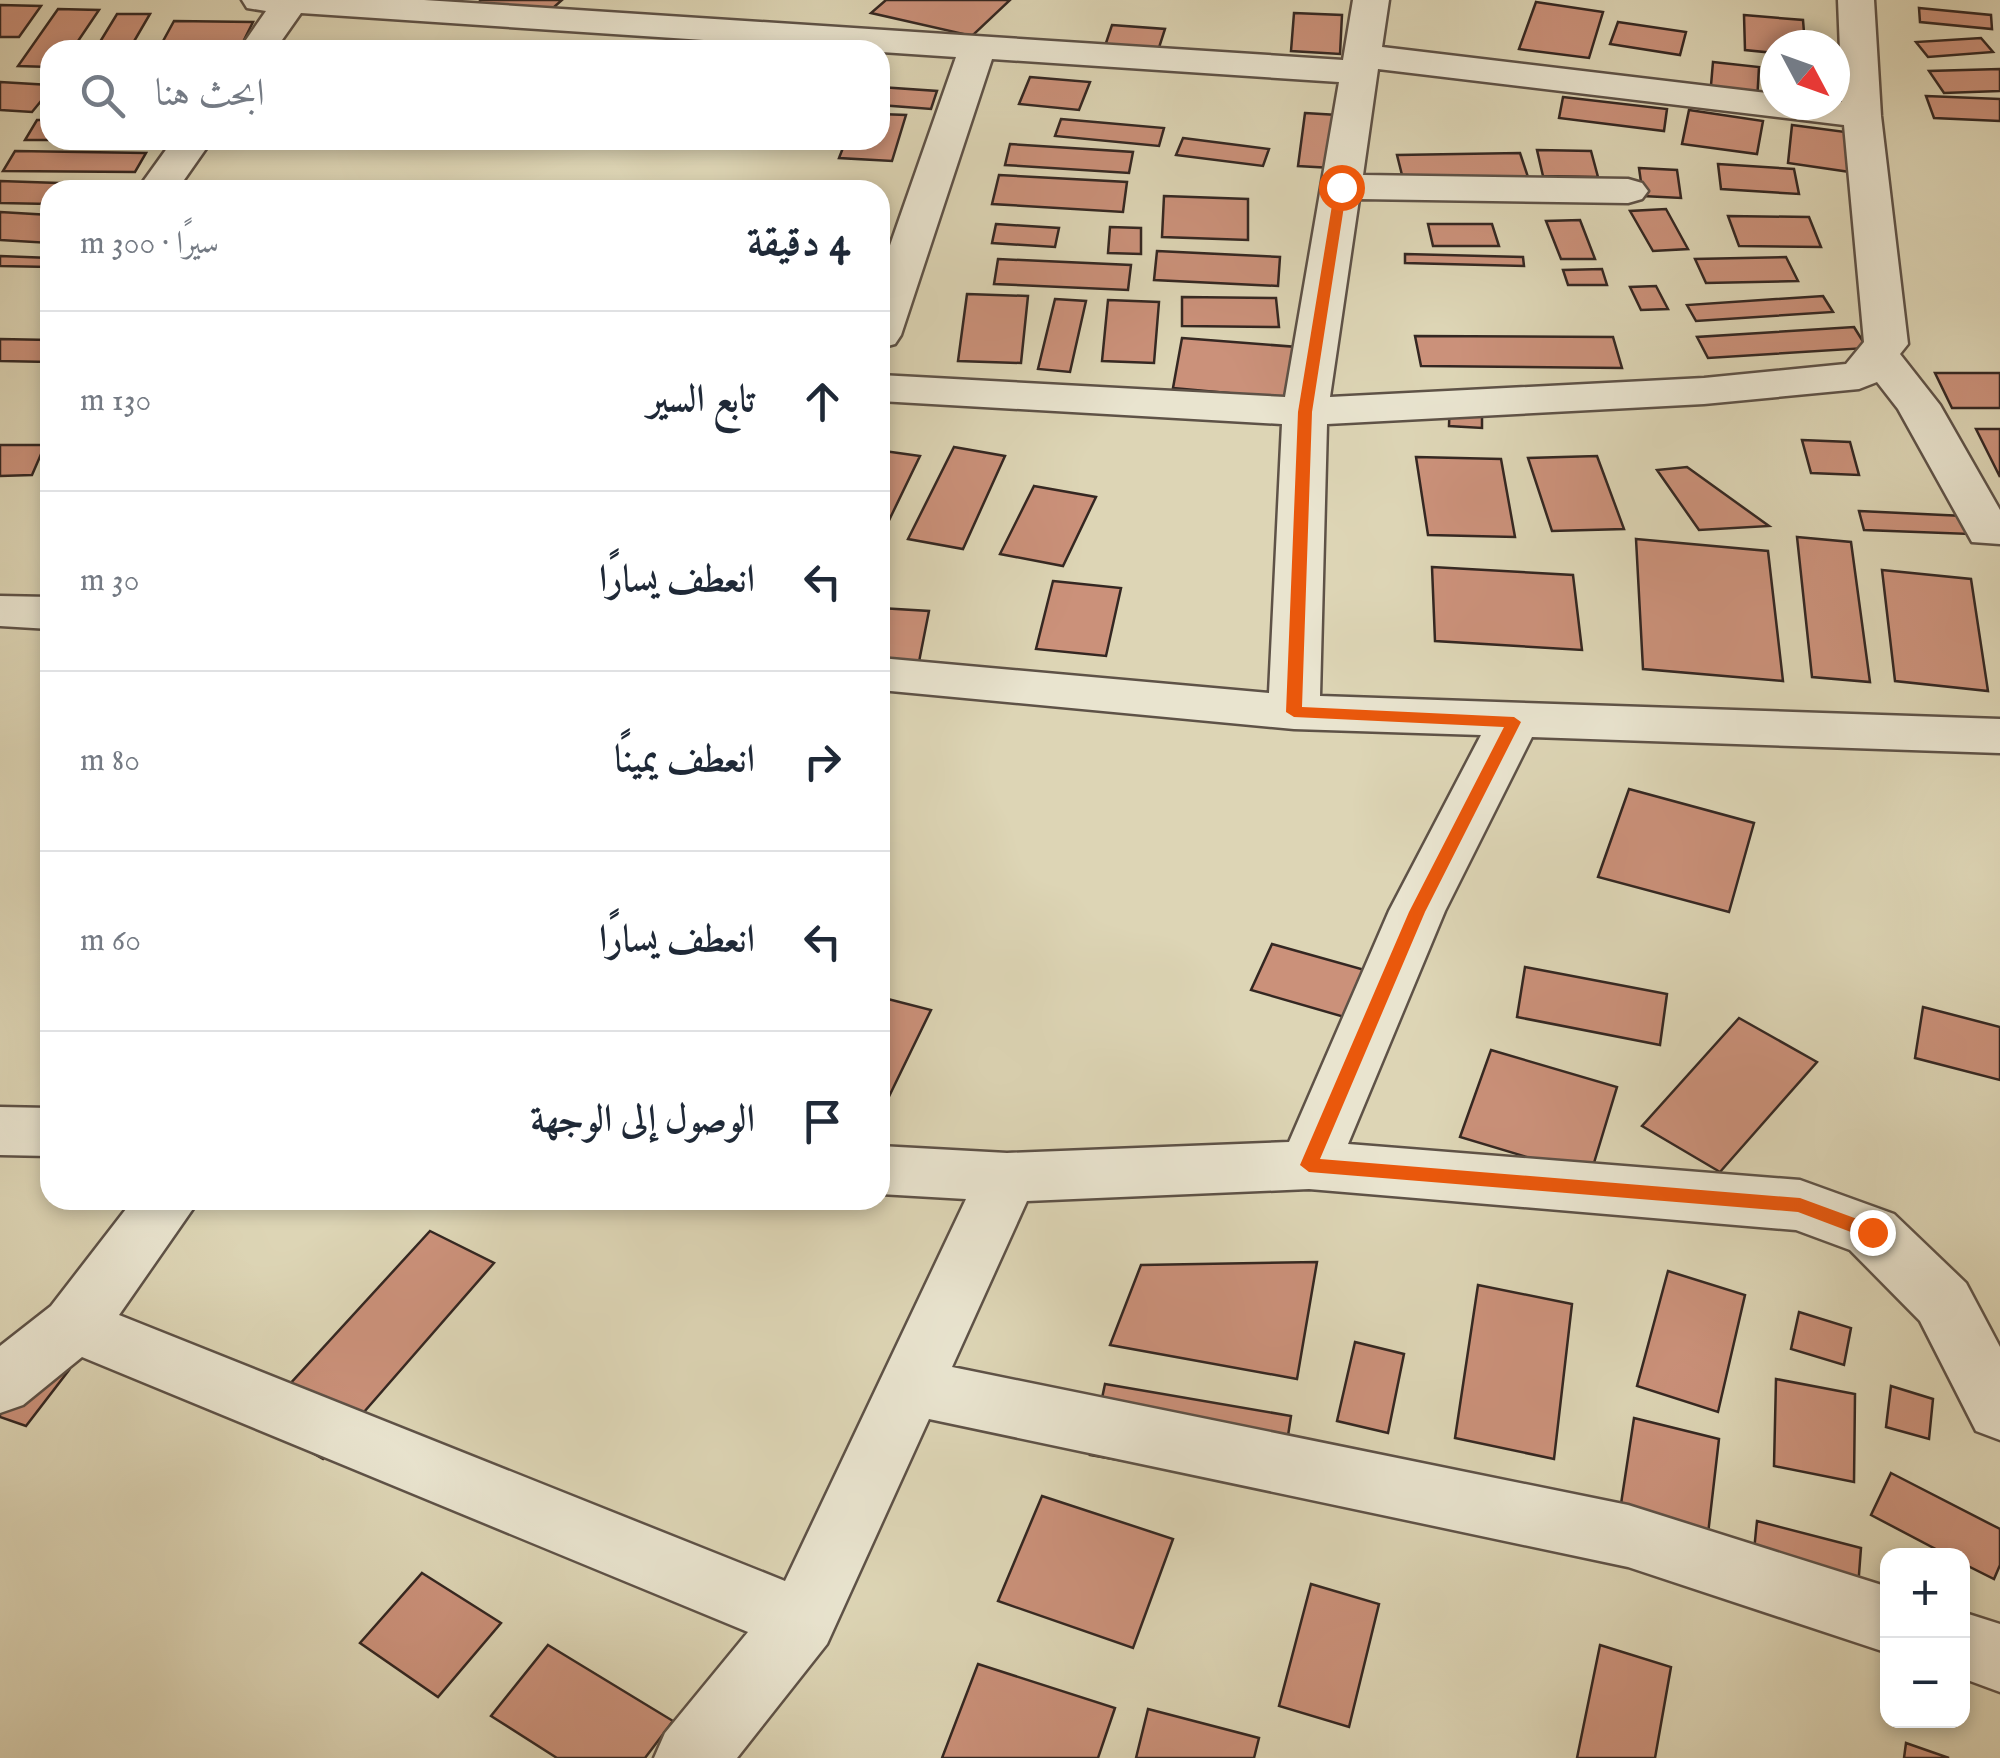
<!DOCTYPE html>
<html lang="ar">
<head>
<meta charset="utf-8">
<style>
	:root { --surface:#fff; --page:#f2f2f3; --text:#1f2937; --muted:#747a83; --line:#e0e1e3 }
	body { margin:0; font-family:"IM FELL English",Amiri,serif; background:var(--page); color:var(--text); direction:rtl }
	.controls { position:absolute; right:30px; bottom:30px; display:grid; overflow:hidden; border-radius:20px; box-shadow:0 5px 15px #0003 }
	.controls button { width:90px; height:90px; display:grid; place-items:center; padding:0; border:0; border-bottom:2px solid var(--line); background:var(--surface); color:var(--text); font:50px sans-serif }
	.compass { position:absolute; left:1760px; top:30px; width:90px; height:90px; border-radius:50%; background:var(--surface); box-shadow:0 5px 15px #0003; rotate:131deg }
	.stop { position:absolute; width:30px; height:30px; margin:-22px; border:8px solid #ea580c; border-radius:50%; background:#fff }
	.stop.end { background:#ea580c; border-color:#fff; box-shadow:0 2px 10px #0008 }
	.list { margin:0; padding:0; list-style:none }
	h2 { display:flex; justify-content:space-between; align-items:center; height:130px; margin:0; padding:0 40px; font-size:42px }
	h2 small { font-size:32px; font-weight:400; color:var(--muted) }
	.list li { display:grid; grid-template-columns:65px 1fr auto; gap:30px; align-items:center; box-sizing:border-box; height:180px; padding:0 40px; border-top:2px solid var(--line) }
	.list b { display:block; font-size:38px; white-space:nowrap }
	.list em { font-size:32px; font-style:normal; color:var(--muted) }
	.icon { flex:none; width:55px; height:55px; fill:none; stroke:currentColor; stroke-width:2; stroke-linecap:round; stroke-linejoin:round }
	.map { position:relative; flex:none; width:2000px; height:1758px; overflow:hidden; direction:ltr }
	.search { position:absolute; background:var(--surface); box-shadow:0 5px 15px #0003; left:40px; top:40px; width:850px; height:110px; display:flex; align-items:center; gap:25px; box-sizing:border-box; padding:0 35px; border-radius:30px; color:var(--muted); font-size:38px }
	.panel { position:absolute; background:var(--surface); box-shadow:0 5px 15px #0003; left:40px; top:180px; width:850px; height:1030px; border-radius:30px; direction:rtl }
	.map>svg:first-child { display:block }
	.building { fill:#cb917a; stroke:#342722; stroke-width:2.5 }
	.lines { fill:none; stroke-linecap:round; stroke-linejoin:round }
	.minor-casing { stroke:#5e5247; stroke-width:5 }
	.minor { fill:#e9e4cf; fill-rule:evenodd }
	.route { fill:#ea580c }
</style>
</head>
<body>
<div class="map">
<svg width="2000" height="1758" viewBox="0 0 2000 1758">
	<rect width="100%" height="100%" fill="#ddd5b5"/>
	<filter id="stains"><feTurbulence type="fractalNoise" baseFrequency=".002" numOctaves="4"/><feColorMatrix values="0 0 0 0 .2 0 0 0 0 .09 0 0 0 0 .02 0 0 0 .5 -.17"/></filter>
	<radialGradient id="worn" r=".72"><stop offset=".6" stop-color="#630" stop-opacity="0"/><stop offset="1" stop-color="#630" stop-opacity=".3"/></radialGradient>
	<g class="building">
		<polygon points="481,0 562,0 545,15 477,4"/>
		<polygon points="886,0 1010,0 972,36 871,13"/>
		<polygon points="1536,2 1603,12 1589,58 1519,49"/>
		<polygon points="0,5 41,6 19,37 0,37"/>
		<polygon points="1919,8 1991,15 1992,29 1920,22"/>
		<polygon points="58,9 99,10 72,50 50,50 50,67 18,66"/>
		<polygon points="1294,13 1342,15 1340,54 1291,51"/>
		<polygon points="117,14 150,14 129,50 95,50"/>
		<polygon points="1744,15 1803,20 1805,45 1775,45 1775,53 1745,50"/>
		<polygon points="174,21 253,22 242,44 162,43"/>
		<polygon points="1618,22 1686,32 1680,55 1610,44"/>
		<polygon points="1112,25 1165,29 1156,57 1103,52"/>
		<polygon points="1981,38 1993,52 1928,57 1916,42"/>
		<polygon points="1713,62 1759,67 1757,102 1710,97"/>
		<polygon points="2000,69 2000,91 1944,93 1929,71"/>
		<polygon points="1030,77 1090,82 1079,110 1019,104"/>
		<polygon points="0,82 50,85 50,90 32,112 0,110"/>
		<polygon points="880,87 937,91 931,109 880,105"/>
		<polygon points="1926,96 2000,99 2000,121 1934,118"/>
		<polygon points="1563,97 1667,109 1664,131 1559,118"/>
		<polygon points="1689,110 1763,121 1757,154 1682,144"/>
		<polygon points="1305,113 1354,116 1349,169 1298,166"/>
		<polygon points="880,114 906,115 892,161 839,158 846,140 880,140"/>
		<polygon points="1061,119 1164,128 1159,146 1055,136"/>
		<polygon points="37,120 50,120 50,140 158,140 25,140"/>
		<polygon points="1792,125 1853,133 1850,172 1788,163"/>
		<polygon points="1183,138 1269,149 1263,166 1176,155"/>
		<polygon points="1010,144 1133,152 1129,173 1005,165"/>
		<polygon points="1537,150 1591,151 1598,177 1543,176"/>
		<polygon points="15,151 146,153 135,172 3,171"/>
		<polygon points="1520,153 1528,177 1403,179 1397,155"/>
		<polygon points="1718,164 1794,169 1799,194 1721,189"/>
		<polygon points="1639,168 1677,170 1681,198 1643,196"/>
		<polygon points="999,175 1127,182 1123,212 992,204"/>
		<polygon points="0,181 117,185 114,190 50,190 50,204 0,203"/>
		<polygon points="1164,196 1248,199 1248,240 1162,237"/>
		<polygon points="1666,209 1688,249 1653,251 1630,211"/>
		<polygon points="0,212 50,215 50,243 0,240"/>
		<polygon points="1728,216 1809,217 1821,247 1739,246"/>
		<polygon points="1580,220 1595,259 1561,259 1546,221"/>
		<polygon points="996,224 1059,228 1055,247 992,243"/>
		<polygon points="1428,224 1492,224 1499,246 1433,246"/>
		<polygon points="1110,227 1141,228 1141,254 1108,253"/>
		<polygon points="1157,251 1280,257 1278,286 1154,280"/>
		<polygon points="1405,254 1523,257 1524,266 1405,263"/>
		<polygon points="0,256 50,258 50,267 0,266"/>
		<polygon points="1786,257 1798,281 1706,283 1695,259"/>
		<polygon points="998,259 1131,265 1128,290 994,284"/>
		<polygon points="1602,269 1607,285 1568,285 1563,270"/>
		<polygon points="1656,286 1668,309 1641,310 1630,287"/>
		<polygon points="967,294 1028,296 1021,363 958,361"/>
		<polygon points="1823,296 1833,312 1696,321 1687,305"/>
		<polygon points="1182,297 1276,298 1279,327 1182,326"/>
		<polygon points="1055,299 1086,301 1070,372 1038,369"/>
		<polygon points="1108,300 1159,302 1154,363 1102,361"/>
		<polygon points="1854,327 1867,348 1708,358 1697,337"/>
		<polygon points="1415,336 1613,337 1622,368 1421,366"/>
		<polygon points="1182,338 1310,348 1304,400 1173,388"/>
		<polygon points="0,339 50,340 50,362 0,361"/>
		<polygon points="1935,373 2000,373 2000,408 1952,408"/>
		<polygon points="1450,396 1482,399 1482,428 1449,426"/>
		<polygon points="1976,429 2000,429 2000,477"/>
		<polygon points="1802,440 1850,442 1859,475 1811,473"/>
		<polygon points="0,445 45,445 32,475 0,476"/>
		<polygon points="954,447 1005,456 963,549 908,539"/>
		<polygon points="884,451 920,456 880,539 880,459"/>
		<polygon points="1597,456 1624,529 1552,531 1528,458"/>
		<polygon points="1416,457 1501,459 1515,537 1428,535"/>
		<polygon points="1687,467 1769,526 1699,530 1657,470"/>
		<polygon points="1034,486 1096,497 1063,566 1000,554"/>
		<polygon points="1859,511 1964,516 1970,534 1864,530"/>
		<polygon points="1797,537 1851,542 1870,682 1812,677"/>
		<polygon points="1636,539 1768,551 1783,681 1643,669"/>
		<polygon points="1432,567 1573,575 1582,650 1435,641"/>
		<polygon points="1882,570 1971,579 1988,691 1895,681"/>
		<polygon points="1053,581 1121,588 1106,656 1036,649"/>
		<polygon points="880,608 929,611 917,672 880,670"/>
		<polygon points="1629,789 1754,823 1729,912 1598,877"/>
		<polygon points="1272,944 1404,981 1386,1029 1251,990"/>
		<polygon points="1525,967 1667,994 1660,1045 1517,1017"/>
		<polygon points="880,997 931,1010 880,1115"/>
		<polygon points="1923,1007 2000,1027 2000,1080 1915,1058"/>
		<polygon points="1739,1018 1817,1062 1720,1172 1642,1126"/>
		<polygon points="1491,1050 1617,1087 1590,1176 1460,1137"/>
		<polygon points="430,1231 494,1263 323,1459 256,1421"/>
		<polygon points="1317,1262 1297,1379 1110,1345 1141,1265"/>
		<polygon points="1668,1271 1745,1295 1718,1412 1637,1386"/>
		<polygon points="1478,1285 1572,1304 1554,1459 1455,1438"/>
		<polygon points="1799,1312 1851,1328 1844,1365 1791,1349"/>
		<polygon points="1355,1342 1404,1354 1388,1433 1337,1421"/>
		<polygon points="0,1346 69,1370 26,1426 0,1417"/>
		<polygon points="1776,1379 1855,1394 1854,1482 1774,1466"/>
		<polygon points="1105,1384 1291,1416 1280,1488 1090,1455"/>
		<polygon points="1891,1386 1933,1399 1929,1439 1886,1427"/>
		<polygon points="1634,1418 1719,1439 1705,1560 1616,1537"/>
		<polygon points="1891,1473 2000,1529 2000,1565 1994,1579 1962,1563 1962,1556 1949,1556 1871,1515"/>
		<polygon points="1042,1496 1173,1539 1133,1648 998,1601"/>
		<polygon points="1757,1521 1861,1548 1855,1627 1749,1600"/>
		<polygon points="422,1573 501,1623 438,1697 360,1643"/>
		<polygon points="1311,1584 1379,1604 1349,1727 1279,1706"/>
		<polygon points="548,1645 673,1721 645,1758 557,1758 491,1716"/>
		<polygon points="1600,1645 1671,1667 1655,1758 1577,1758"/>
		<polygon points="978,1664 1115,1708 1098,1758 942,1758"/>
		<polygon points="1148,1709 1259,1738 1254,1758 1136,1758"/>
		<polygon points="1906,1743 1949,1758 1904,1758"/>
	</g>
	<g class="lines">
		<defs>
			<g id="minor">
				<path d="M242 0H424L1343 60 1353 0H1389L1382 47 1775 94V105L1842 102 1838 0H1874L1881 116 1908 344 1900 354 1940 405 2000 510V544L1972 542 1898 409 1877 382 1859 389 1704 404 1327 424 1320 696 2000 719V753L1532 737 1445 911 1348 1144 1800 1180 1894 1214 1966 1283 2000 1347V1440L1976 1431 1920 1321 1850 1250 1796 1230 1309 1189 1027 1201 952 1367 1628 1505 1888 1587V1653L1628 1567 929 1419 827 1644 737 1758H654L665 1733 748 1632 82 1357 23 1405 0 1413V1346L51 1306 133 1200H199L119 1315 785 1581 966 1199 880 1194V1146L1007 1153 1289 1142 1389 911 1481 735 1294 729 880 690V658L1269 693 1282 424 880 401V375L1285 397 1339 82 992 59 901 335 895 344 880 348V274L956 57 301 13 275 50H239L266 11 247 8ZM1378 69 1844 125 1864 342 1846 364 1704 378 1330 397 1359 199 1628 203 1642 199 1648 191 1642 183 1628 179 1363 175Z"/>
				<polygon points="173,140 212,140 177,190 137,190"/>
				<polygon points="0,596 50,597 50,629 0,626"/>
				<polygon points="0,1107 50,1108 50,1156 0,1155"/>
				<polygon points="1962,1612 2000,1624 2000,1692 1962,1678"/>
			</g>
		</defs>
		<use href="#minor" class="minor-casing"/>
		<use href="#minor" class="minor"/>
	</g>
	<polygon class="route" points="1341,184 1347,187 1312,412 1302,707 1514,717 1521,722 1425,912 1320,1159 1800,1198 1879,1227 1879,1238 1872,1240 1798,1212 1309,1172 1300,1165 1409,912 1504,727 1294,717 1286,712 1298,412 1335,187"/>
	<rect width="100%" height="100%" filter="url(#stains)"/>
	<rect width="100%" height="100%" fill="url(#worn)"/>
</svg>
<div class="controls">
<button>+</button>
<button>−</button>
</div>
<svg class="compass" viewBox="-18 -18 36 36"><path d="M0-13l5 13h-10z" fill="#e53935"/><path d="M0 13l5-13h-10z" fill="#747a83"/></svg>
<div class="stop" style="left:1341px;top:187px"></div>
<div class="stop end" style="left:1872px;top:1232px"></div>
<div class="search"><svg class="icon" aria-label="search" viewBox="0 0 24 24"><circle cx="10" cy="10" r="6"/><path d="M15 15l6 6"/></svg>ابحث هنا</div>
<section class="panel">
<h2>4 دقيقة<small>سيرًا · 300 m</small></h2>
<ul class="list">
<li><svg class="icon" aria-label="ahead" viewBox="0 0 24 24"><path d="M12 20V5M6 11l6-6 6 6"/></svg><div><b>تابع السير</b></div><em>130 m</em></li>
<li><svg class="icon" aria-label="left" viewBox="0 0 24 24"><path d="M17 20v-9H6M10 6l-5 5 5 5"/></svg><div><b>انعطف يسارًا</b></div><em>30 m</em></li>
<li><svg class="icon" aria-label="right" viewBox="0 0 24 24"><path d="M7 20v-9h11M14 6l5 5-5 5"/></svg><div><b>انعطف يمينًا</b></div><em>80 m</em></li>
<li><svg class="icon" aria-label="left" viewBox="0 0 24 24"><path d="M17 20v-9H6M10 6l-5 5 5 5"/></svg><div><b>انعطف يسارًا</b></div><em>60 m</em></li>
<li><svg class="icon" aria-label="arrive" viewBox="0 0 24 24"><path d="M6 21V4h12l-3 4 3 4H6"/></svg><div><b>الوصول إلى الوجهة</b></div></li>
</ul>
</section>
</div>
</body>
</html>
